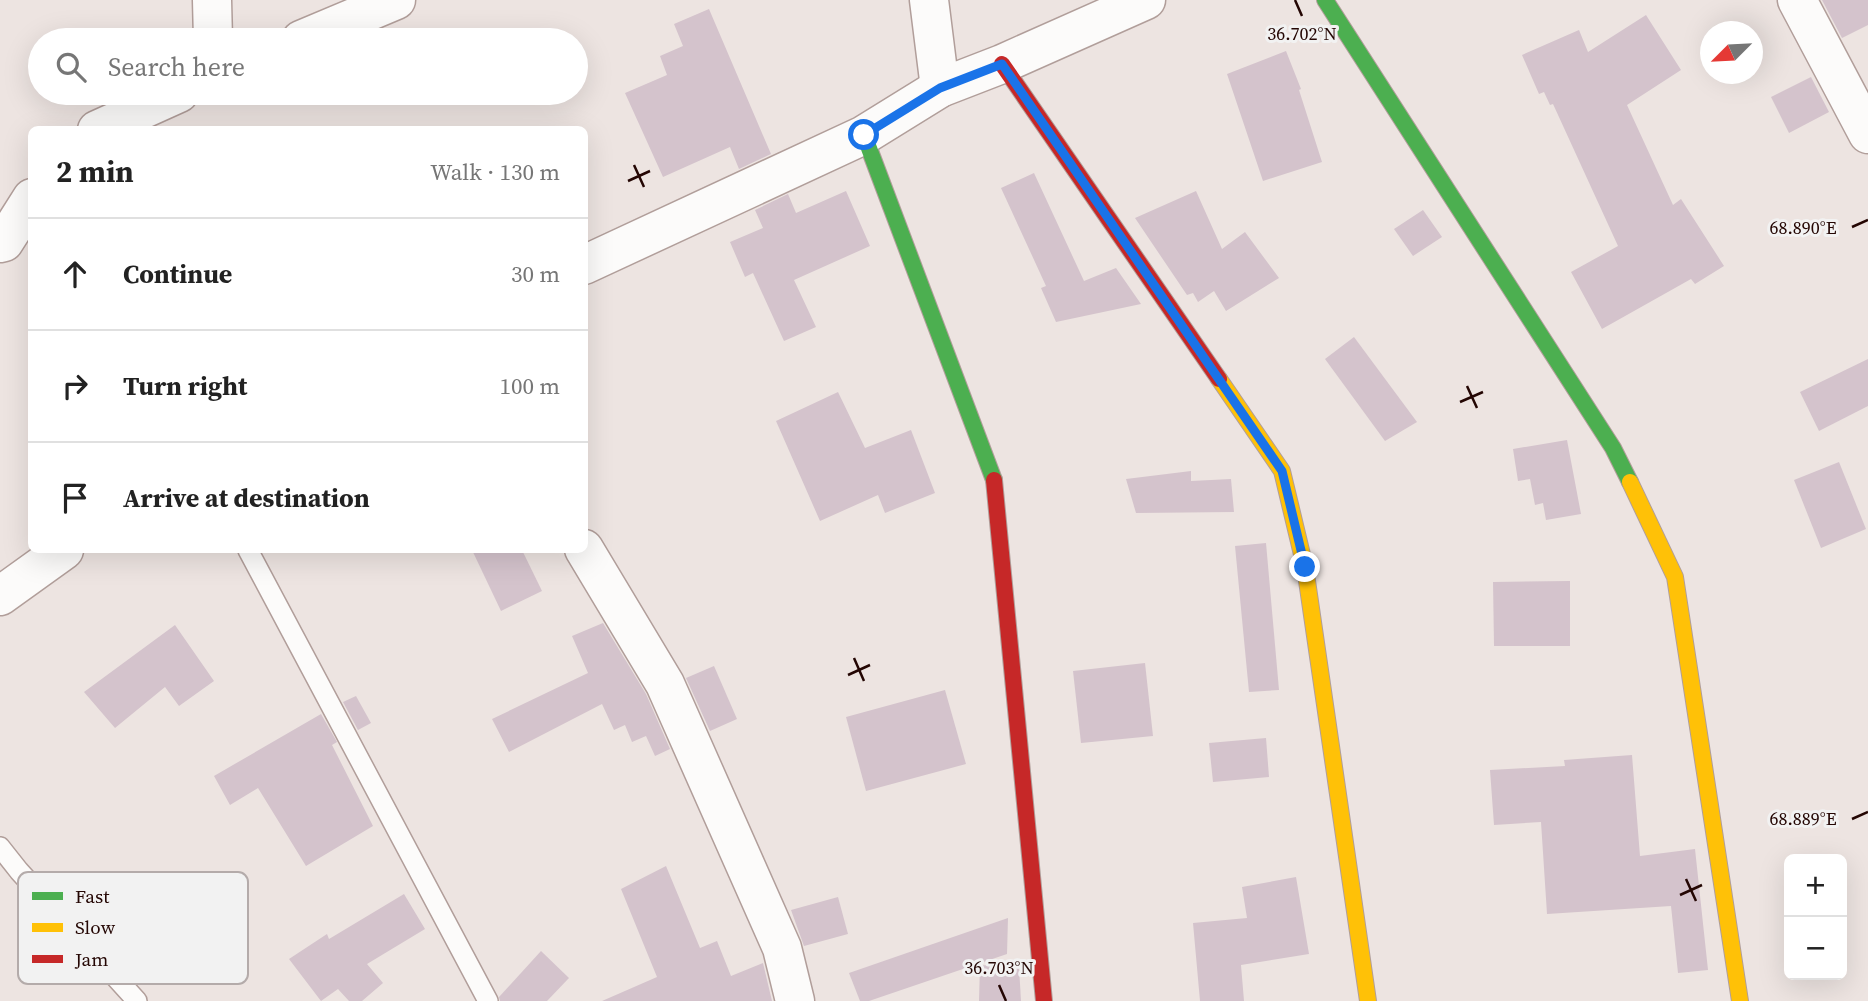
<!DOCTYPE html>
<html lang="en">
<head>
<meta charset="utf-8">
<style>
	:root { --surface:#fff; --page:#f2f2f2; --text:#222; --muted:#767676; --line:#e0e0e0 }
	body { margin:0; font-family:"Source Serif 4",serif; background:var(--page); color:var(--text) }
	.controls { position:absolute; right:21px; bottom:21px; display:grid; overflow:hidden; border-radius:10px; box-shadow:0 7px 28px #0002 }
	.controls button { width:63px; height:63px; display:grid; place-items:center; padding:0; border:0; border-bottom:2px solid var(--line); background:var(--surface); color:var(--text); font:35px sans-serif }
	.compass { position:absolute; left:1700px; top:21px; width:63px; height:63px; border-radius:50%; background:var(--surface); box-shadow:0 7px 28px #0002; rotate:246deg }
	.stop { position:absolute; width:21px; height:21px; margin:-16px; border:5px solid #1a73e8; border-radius:50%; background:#fff }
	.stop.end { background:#1a73e8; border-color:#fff; box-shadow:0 2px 7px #0008 }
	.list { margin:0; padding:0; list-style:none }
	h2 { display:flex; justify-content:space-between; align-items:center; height:91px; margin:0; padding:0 28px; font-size:30px }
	h2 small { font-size:23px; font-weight:400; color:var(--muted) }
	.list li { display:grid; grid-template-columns:46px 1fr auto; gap:21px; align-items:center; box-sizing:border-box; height:112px; padding:0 28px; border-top:2px solid var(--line) }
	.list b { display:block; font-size:26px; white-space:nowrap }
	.list em { font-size:23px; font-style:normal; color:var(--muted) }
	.icon { flex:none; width:38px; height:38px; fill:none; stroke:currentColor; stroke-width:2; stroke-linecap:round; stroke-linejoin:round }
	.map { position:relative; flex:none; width:1868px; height:1001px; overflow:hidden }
	.search { position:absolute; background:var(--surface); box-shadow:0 7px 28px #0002; left:28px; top:28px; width:560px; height:77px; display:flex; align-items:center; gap:18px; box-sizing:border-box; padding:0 24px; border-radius:38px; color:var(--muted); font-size:26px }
	.panel { position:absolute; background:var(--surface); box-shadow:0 7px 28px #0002; left:28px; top:126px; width:560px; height:427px; border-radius:10px }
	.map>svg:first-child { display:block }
	.building { fill:#d4c3cc }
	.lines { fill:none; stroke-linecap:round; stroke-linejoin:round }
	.lane-casing { stroke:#b19e9a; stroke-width:22 }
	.street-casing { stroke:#b19e9a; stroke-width:41 }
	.fast-casing { stroke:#b19e9a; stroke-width:18 }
	.slow-casing { stroke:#b19e9a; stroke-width:18 }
	.jam-casing { stroke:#b19e9a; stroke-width:18 }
	.lane { stroke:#fcfbfa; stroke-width:19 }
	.street { stroke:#fcfbfa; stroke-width:38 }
	.fast { stroke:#4caf50; stroke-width:16 }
	.slow { stroke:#ffc107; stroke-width:16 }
	.jam { stroke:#c62828; stroke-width:16 }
	.route { stroke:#1a73e8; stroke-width:9 }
	.ticks { fill:none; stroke:#240603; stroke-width:2.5 }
	.key { fill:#f2f2f2; stroke:#b4abaa; stroke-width:2 }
	.key-label { font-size:19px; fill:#240603 }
	.ticks-label { font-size:18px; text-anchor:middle; fill:#240603; stroke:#f2f2f2; stroke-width:6; stroke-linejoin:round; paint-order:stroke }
</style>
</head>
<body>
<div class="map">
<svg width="1868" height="1001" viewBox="0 0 1868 1001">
	<rect width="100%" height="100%" fill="#ede4e1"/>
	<g class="building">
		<polygon points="1822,0 1868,0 1868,25 1842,38"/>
		<polygon points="709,9 771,154 739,169 730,147 663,177 625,93 667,75 660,56 683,46 674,24"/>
		<polygon points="1646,15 1681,70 1627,105 1673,205 1681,199 1724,266 1695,284 1691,279 1602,329 1571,272 1618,246 1553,104 1550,105 1544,92 1539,94 1522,55 1579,30 1588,52"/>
		<polygon points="1286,51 1301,89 1299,90 1322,162 1263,181 1227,74"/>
		<polygon points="1811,77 1829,112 1789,133 1771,97"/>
		<polygon points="1034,173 1084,281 1116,268 1141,304 1056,322 1041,288 1046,286 1001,188"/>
		<polygon points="846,191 870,246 794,280 816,327 784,341 753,273 745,277 730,242 763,228 755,210 788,194 796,213"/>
		<polygon points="1196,191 1222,249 1245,232 1279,278 1226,311 1214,291 1198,302 1193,293 1187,295 1135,218"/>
		<polygon points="1423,210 1442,237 1413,256 1394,229"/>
		<polygon points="1354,337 1417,422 1385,441 1325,359"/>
		<polygon points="1868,359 1868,406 1819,431 1800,392"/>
		<polygon points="838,392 865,448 911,430 935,493 885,513 878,495 820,521 776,421"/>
		<polygon points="1567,440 1581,514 1546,520 1543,503 1535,505 1530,479 1518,481 1513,449"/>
		<polygon points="1839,462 1866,529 1821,548 1794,480"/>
		<polygon points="1191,471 1191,481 1231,479 1234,512 1136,513 1126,479"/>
		<polygon points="1266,543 1279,690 1249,692 1235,546"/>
		<polygon points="472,550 522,550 542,591 501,611"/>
		<polygon points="1570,581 1570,646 1494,646 1493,582"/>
		<polygon points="603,623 646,694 670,749 655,756 646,736 632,742 625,725 614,730 602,704 509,752 492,719 588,673 572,636"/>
		<polygon points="175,625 214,681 179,706 165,687 115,728 84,692"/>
		<polygon points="1145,663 1153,736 1081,743 1073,671"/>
		<polygon points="714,666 737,719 710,731 686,678"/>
		<polygon points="945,690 966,764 866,791 846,717"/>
		<polygon points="356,696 371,723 358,730 343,702"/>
		<polygon points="321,714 337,742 332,745 373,826 306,866 258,788 230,805 214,776"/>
		<polygon points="1266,738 1269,777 1213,782 1209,743"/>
		<polygon points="1632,755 1640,856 1695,849 1708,970 1678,973 1671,906 1547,914 1541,822 1494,825 1490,770 1565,766 1564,760"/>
		<polygon points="666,866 700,948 717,941 731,976 763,963 772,1001 602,1001 657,977 621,889"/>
		<polygon points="1296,877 1309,954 1241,965 1244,1001 1200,1001 1193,923 1247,918 1242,887"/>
		<polygon points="404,894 425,929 367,964 383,983 362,1001 349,1001 338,989 321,1001 289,959 327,934 329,939"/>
		<polygon points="838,897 848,934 804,946 791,910"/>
		<polygon points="1008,918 1007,954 869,1001 860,1001 849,973"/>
		<polygon points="541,951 569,978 547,1001 500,1001 499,997"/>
		<polygon points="980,965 1019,967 1021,1001 979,1001"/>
	</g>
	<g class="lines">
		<defs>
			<g id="lane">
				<polyline points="248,550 488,1001"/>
				<polyline points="0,847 19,871 137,1001"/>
			</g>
			<g id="street">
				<polyline points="212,0 213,40"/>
				<polyline points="929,0 940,88"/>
				<polyline points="1797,0 1868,134"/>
				<polyline points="301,40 396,0"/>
				<polyline points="97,130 179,93"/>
				<polyline points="0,243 4,242 32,198"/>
				<polyline points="584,265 864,135 940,88 1002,64 1146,0"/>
				<polyline points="584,549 665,684 782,948 795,1001"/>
				<polyline points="0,596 64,550"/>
			</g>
			<g id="fast">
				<polyline points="1325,0 1613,448 1630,482"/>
				<polyline points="864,135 994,480"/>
			</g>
			<g id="slow">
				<polyline points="1219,379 1282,471 1305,567 1368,1001"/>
				<polyline points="1630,482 1675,577 1740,1001"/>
			</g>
			<g id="jam">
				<polyline points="1002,64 1219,379"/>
				<polyline points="994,480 1044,1001"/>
			</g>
		</defs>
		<use href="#lane" class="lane-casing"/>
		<use href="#street" class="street-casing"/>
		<use href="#fast" class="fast-casing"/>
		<use href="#slow" class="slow-casing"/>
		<use href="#jam" class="jam-casing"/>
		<use href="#lane" class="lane"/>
		<use href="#street" class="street"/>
		<use href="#fast" class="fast"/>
		<use href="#slow" class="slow"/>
		<use href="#jam" class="jam"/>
	</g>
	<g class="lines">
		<polyline class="route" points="864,135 940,88 1002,64 1282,471 1305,567"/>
	</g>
	<path class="ticks" d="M1295 0 1302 16M634 165 644 187M628 181 650 171M1852 227 1868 220M1467 386 1477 408M1460 402 1483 392M854 658 864 681M848 675 870 665M1852 819 1868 812M1686 879 1696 901M1680 895 1702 885M999 985 1006 1001"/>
	<rect x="18" y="872" width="230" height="112" rx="10" class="key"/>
	<rect x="32" y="892" width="31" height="8" fill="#4caf50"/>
	<rect x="32" y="923" width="31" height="9" fill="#ffc107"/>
	<rect x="32" y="955" width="31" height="8" fill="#c62828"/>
	<g class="key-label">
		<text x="75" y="903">Fast</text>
		<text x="75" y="934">Slow</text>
		<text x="75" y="966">Jam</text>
	</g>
	<g class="ticks-label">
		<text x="1302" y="40">36.702°N</text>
		<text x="1803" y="234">68.890°E</text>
		<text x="1803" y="825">68.889°E</text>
		<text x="999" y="974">36.703°N</text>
	</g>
</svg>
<div class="controls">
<button>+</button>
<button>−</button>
</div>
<svg class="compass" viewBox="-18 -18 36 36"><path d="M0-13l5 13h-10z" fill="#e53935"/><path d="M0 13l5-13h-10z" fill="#767676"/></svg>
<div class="stop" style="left:864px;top:135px"></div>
<div class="stop end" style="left:1305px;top:567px"></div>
<div class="search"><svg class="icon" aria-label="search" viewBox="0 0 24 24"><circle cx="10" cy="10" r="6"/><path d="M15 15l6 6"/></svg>Search here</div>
<section class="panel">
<h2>2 min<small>Walk · 130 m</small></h2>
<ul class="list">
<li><svg class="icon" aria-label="ahead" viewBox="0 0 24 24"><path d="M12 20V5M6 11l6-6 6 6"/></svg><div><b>Continue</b></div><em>30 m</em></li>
<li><svg class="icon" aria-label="right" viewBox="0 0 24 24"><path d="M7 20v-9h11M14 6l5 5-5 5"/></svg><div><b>Turn right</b></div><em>100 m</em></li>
<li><svg class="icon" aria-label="arrive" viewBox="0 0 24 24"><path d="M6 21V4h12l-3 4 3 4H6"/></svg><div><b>Arrive at destination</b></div></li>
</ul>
</section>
</div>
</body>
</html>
